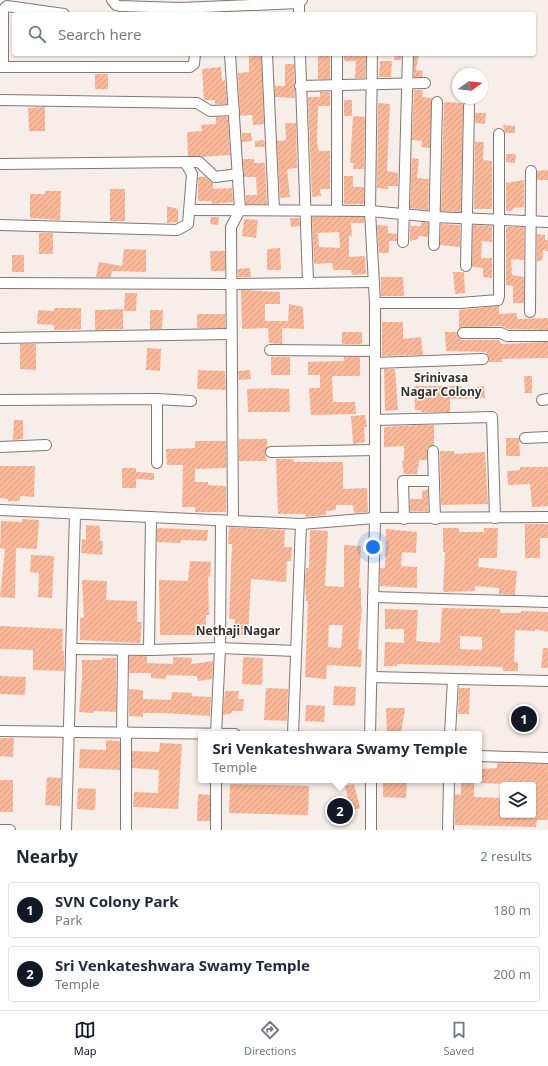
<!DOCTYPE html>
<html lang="en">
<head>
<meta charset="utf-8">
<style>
	:root { --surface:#fff; --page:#f6f6f7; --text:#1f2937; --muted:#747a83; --line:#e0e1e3; --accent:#111827 }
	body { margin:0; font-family:"Noto Sans",sans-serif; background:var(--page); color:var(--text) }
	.controls { position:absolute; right:12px; bottom:12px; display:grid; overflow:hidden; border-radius:4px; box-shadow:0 1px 3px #0004 }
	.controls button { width:36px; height:36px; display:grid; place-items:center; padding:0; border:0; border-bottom:1px solid var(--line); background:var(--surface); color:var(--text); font:20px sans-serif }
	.compass { position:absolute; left:452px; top:68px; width:36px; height:36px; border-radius:50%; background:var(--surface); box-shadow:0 1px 3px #0004; rotate:75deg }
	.you { position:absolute; left:373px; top:547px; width:14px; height:14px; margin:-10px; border:3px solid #fff; border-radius:50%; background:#1a73e8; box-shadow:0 0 0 6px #1a73e833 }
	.badge { display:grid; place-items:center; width:26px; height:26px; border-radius:50%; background:var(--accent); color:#fff; font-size:13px; font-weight:700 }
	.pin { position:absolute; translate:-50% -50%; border:2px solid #fff; box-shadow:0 1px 4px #0006 }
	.popup { position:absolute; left:198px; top:731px; width:284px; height:52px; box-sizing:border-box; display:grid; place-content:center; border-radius:4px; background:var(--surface); filter:drop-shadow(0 1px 3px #0005); font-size:13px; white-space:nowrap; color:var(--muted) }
	.popup b { font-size:15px; color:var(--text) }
	.popup::after { content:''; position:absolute; left:50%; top:100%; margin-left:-8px; border:8px solid transparent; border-top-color:var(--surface) }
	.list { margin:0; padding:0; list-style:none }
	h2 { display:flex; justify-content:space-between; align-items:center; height:52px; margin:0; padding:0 16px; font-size:17px }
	h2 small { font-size:13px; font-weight:400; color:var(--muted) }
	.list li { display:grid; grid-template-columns:26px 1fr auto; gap:12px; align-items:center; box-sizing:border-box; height:56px; margin:0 8px 8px; padding:0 8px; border:1px solid var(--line); border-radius:4px }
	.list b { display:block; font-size:15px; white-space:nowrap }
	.list p { margin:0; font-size:13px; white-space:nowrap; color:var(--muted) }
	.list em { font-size:13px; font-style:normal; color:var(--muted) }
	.icon { flex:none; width:22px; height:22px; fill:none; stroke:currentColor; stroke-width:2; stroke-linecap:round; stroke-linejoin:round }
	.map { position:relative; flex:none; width:548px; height:830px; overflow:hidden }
	.search { position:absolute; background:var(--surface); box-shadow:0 1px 3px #0004; left:12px; right:12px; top:12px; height:44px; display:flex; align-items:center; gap:10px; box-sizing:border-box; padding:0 14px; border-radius:4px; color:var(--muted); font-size:15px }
	.sheet { height:180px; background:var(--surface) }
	nav { display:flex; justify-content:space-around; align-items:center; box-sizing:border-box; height:56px; border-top:1px solid var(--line); background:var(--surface); font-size:11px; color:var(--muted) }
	nav a { display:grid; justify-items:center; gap:2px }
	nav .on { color:var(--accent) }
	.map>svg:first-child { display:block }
	.building { fill:url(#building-hatch); fill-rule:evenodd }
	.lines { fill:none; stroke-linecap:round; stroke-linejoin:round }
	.street-casing { stroke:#807773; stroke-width:12 }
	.street { stroke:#fff; stroke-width:10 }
	.labels { text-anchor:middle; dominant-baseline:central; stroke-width:3; stroke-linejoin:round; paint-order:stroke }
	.neighbourhood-label { font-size:12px; font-weight:bold; fill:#362f2c; stroke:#fff }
</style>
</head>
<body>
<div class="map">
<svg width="548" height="830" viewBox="0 0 548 830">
	<defs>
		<pattern id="building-hatch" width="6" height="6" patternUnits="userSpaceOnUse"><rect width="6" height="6" fill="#fab899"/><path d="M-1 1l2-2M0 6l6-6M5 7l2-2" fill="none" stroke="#d69e84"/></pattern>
	</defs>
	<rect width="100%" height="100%" fill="#f7eee9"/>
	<g class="building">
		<polygon points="249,54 261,54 264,124 253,125 252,115 240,116 238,73 249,72"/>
		<rect x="318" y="54" width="12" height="25"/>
		<polygon points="344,54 366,54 365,78 355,78 356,61 344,61"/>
		<polygon points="394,54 402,54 401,60 394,60"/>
		<polygon points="414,54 419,54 416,70 423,71 422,77 414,77"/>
		<polygon points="380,61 392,61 391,77 379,77"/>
		<polygon points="285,64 294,64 295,98 275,97 275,86 285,86"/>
		<polygon points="221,67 222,81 225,80 227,104 215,104 215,100 204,100 202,69"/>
		<rect x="95" y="74" width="13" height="15"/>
		<polygon points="414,90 423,90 422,97 432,98 430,148 421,147 422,141 412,140"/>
		<polygon points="320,92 330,92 330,106 318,106 317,143 319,151 330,151 330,189 320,189 321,196 312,197 308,97 320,97"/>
		<rect x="344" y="100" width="8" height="16"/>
		<polygon points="444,102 463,103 461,212 441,211"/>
		<polygon points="378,103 390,104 387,171 398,173 398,186 388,186 388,189 377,188"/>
		<polygon points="45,107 45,131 29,131 28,108"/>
		<polygon points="475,113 486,113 485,124 475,123"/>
		<polygon points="353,116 365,117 364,169 353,169 354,163 350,163"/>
		<polygon points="216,117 228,117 230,155 202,157 188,156 187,132 202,131 201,125 216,124"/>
		<polygon points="285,123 296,123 297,168 287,169 290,197 280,198 277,141 286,140"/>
		<polygon points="503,125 515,126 515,133 505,133"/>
		<polygon points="242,133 251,133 252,141 242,142"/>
		<polygon points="264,140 265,147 255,147 255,141"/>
		<polygon points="475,142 484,142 483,160 492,161 492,209 474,209"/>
		<polygon points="506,154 516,154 515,163 506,162"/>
		<polygon points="412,158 419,159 417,178 429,179 428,210 410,208"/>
		<polygon points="243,159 254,159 254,163 265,163 267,204 246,204 246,195 257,195 256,177 244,177"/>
		<polygon points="548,170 548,180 537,180 537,171"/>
		<polygon points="344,176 353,176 353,187 364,187 364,204 344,204"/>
		<polygon points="198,177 205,177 213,183 213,189 232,188 233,202 212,204 212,201 198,201"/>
		<polygon points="524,180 524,207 513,208 512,211 506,211 506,183"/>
		<rect x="110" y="189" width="15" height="32"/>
		<polygon points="45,191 61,191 60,220 30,218 30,194 45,194"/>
		<polygon points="167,206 178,209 178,222 167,223"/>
		<polygon points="211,217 219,217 218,225 210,224"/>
		<path d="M312 217H364V223H351L352 236H349V257L365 256 366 274 352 275 351 270H333L332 263 314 264ZM339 232 340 248 319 247 318 233Z"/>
		<polygon points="290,218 299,218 300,226 291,227"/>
		<polygon points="244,219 258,220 256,238 242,236"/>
		<polygon points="410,221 411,226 421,226 421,222 428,223 428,237 418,236 418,239 410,241"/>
		<polygon points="441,224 460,225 460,247 440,245"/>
		<polygon points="377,225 388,226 388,233 397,234 397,241 389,241 389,253 379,253"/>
		<polygon points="473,225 492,226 492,242 482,241 481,258 492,258 492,278 483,277 483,268 472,267"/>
		<polygon points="506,227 524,227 524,260 511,259 512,275 524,277 524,303 513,303 513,286 506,285"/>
		<rect x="39" y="233" width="14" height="21"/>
		<polygon points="537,234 545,235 545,240 548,240 548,251 543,250 542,261 537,261"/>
		<polygon points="280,248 281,270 267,270 267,249"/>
		<polygon points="124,249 146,250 146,272 112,271 111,277 96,277 99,262 122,266"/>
		<polygon points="210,251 225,251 225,271 211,271"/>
		<rect x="12" y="255" width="12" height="17"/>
		<polygon points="250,268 251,277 238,277 238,269"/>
		<polygon points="453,272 464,272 465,293 455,294"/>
		<polygon points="381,277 403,277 404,296 381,296"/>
		<polygon points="241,290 280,292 280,304 265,304 265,321 288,321 289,304 303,307 304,329 282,328 282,344 269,343 268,328 242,329"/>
		<polygon points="125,293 137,293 136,311 124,311"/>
		<polygon points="499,306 499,314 517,313 517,319 548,318 548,330 508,329 501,326 459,328 459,310"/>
		<polygon points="54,308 81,308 81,329 54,330 54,325 37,324 38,310 54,311"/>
		<polygon points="123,309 123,329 95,330 95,310"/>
		<polygon points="150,310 163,310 162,329 150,329"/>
		<rect x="197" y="314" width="28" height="14"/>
		<polygon points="382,322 403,322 403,339 421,337 423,355 382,356"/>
		<rect x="342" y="332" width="20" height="12"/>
		<polygon points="445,332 457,332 458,337 463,340 499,340 501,344 548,342 548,358 502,359 502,362 489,362 489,358 486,352 446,351"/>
		<polygon points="20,344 36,344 36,370 20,369"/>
		<polygon points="147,348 161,349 160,371 146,370"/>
		<rect x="271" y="357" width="19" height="18"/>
		<polygon points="344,357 360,357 360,376 332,376 333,402 355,402 356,414 311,415 309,388 320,388 320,375 308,375 308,362 344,361"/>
		<polygon points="384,369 395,369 398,410 385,411"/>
		<polygon points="198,370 225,371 226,390 197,389"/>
		<polygon points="250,370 251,379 239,380 238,371"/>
		<polygon points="524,376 532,376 532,393 525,393"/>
		<polygon points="414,386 462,386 462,389 484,386 485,398 450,399 450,412 421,412 421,410 415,410"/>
		<polygon points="273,388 289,389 290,412 248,412 247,389"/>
		<polygon points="365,415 367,427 364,427 365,442 353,444 351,416"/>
		<polygon points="14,420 23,420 23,439 13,440"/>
		<polygon points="421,425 434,425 434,445 427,448 427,460 419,460 417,474 404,474 402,461 404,461 404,446 384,447 384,427"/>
		<polygon points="506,438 519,438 520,456 506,456"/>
		<polygon points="239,439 267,439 267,447 265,452 267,461 239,461"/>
		<polygon points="195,441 226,441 226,468 195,469 195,482 208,482 208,485 226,486 226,512 195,512 195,507 182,507 183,465 167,465 166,449 195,448"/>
		<polygon points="440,451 454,451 454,454 485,452 488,504 441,505"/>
		<polygon points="276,459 293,459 294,462 343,462 343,488 344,489 367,488 368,512 354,513 353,505 336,505 336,510 326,511 326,515 306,517 306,514 278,514"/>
		<polygon points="0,466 35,466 34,497 20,496 20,501 8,501 8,499 0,498"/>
		<polygon points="520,467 548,467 548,506 532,507 530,484 508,485 507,471 520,470"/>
		<polygon points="122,468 136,468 136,472 154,473 154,480 136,479 136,488 122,488"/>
		<polygon points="428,490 428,511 410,511 410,499 422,499 422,491"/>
		<polygon points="22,519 39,520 37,549 16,548 15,598 0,597 5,549 0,548 1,521 22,522"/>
		<polygon points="525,524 548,524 548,538 540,538 540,558 525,558"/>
		<polygon points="86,525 100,526 100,541 103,541 102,555 81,553 82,539 86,540"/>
		<polygon points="229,527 285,530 284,547 292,547 291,561 287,561 286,582 251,579 248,636 233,634 235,619 229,619 232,544 228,544"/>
		<polygon points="157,528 208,530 207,541 181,540 181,543 157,542"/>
		<polygon points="443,528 459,528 459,532 484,532 484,528 498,528 497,558 479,558 478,567 517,571 515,595 499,594 499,588 475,586 475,591 443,592 445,552 443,552"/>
		<polygon points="386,529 417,532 416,553 402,552 401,566 417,567 417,588 380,586 380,568 385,568"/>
		<path d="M310 530 328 531 325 586 344 587V545L361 546 359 588H361V607H362L358 649 362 650 361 667 327 665 326 679 305 677 308 601H306L305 580 306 568H309ZM329 625H343L341 648 328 647Z"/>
		<polygon points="31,555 54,556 52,598 38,597 39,573 30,572"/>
		<polygon points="190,561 211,562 210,577 208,576 209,615 206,615 206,635 160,635 159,580 188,581"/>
		<polygon points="82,580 107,581 106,600 137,601 137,622 142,622 140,643 80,640 80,618 84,618"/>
		<path d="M442 608 500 609V613H521V611L548 612V632L535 629V631L515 630 514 662H518V671H503V667L475 666 397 664V666H384L385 642 404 643V629H385V609L418 610 416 641 440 643ZM460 636 482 637V650L460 649Z"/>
		<polygon points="0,626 63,629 62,651 64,651 64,671 33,670 33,650 0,649"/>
		<polygon points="543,648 548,648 548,668 541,668"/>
		<polygon points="129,656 147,656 147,663 173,664 173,657 192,658 191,664 213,661 212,679 198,681 197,676 166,675 166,679 151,678 151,673 129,673"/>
		<polygon points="243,657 263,658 262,685 242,684"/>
		<polygon points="102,658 116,658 116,712 93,711 93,713 79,712 82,679 82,660 103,660"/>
		<polygon points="0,676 26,677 25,695 0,694"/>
		<polygon points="334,686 356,687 355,706 333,705"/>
		<polygon points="266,688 288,689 287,721 264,720"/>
		<polygon points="459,688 470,688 469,714 458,714"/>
		<polygon points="129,689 143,690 143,699 171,700 172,692 192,693 192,696 211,697 210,716 165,713 143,713 143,717 129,716"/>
		<polygon points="225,691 239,691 238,699 244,699 243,711 232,711 232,713 223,715"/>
		<polygon points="306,705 325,706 324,722 305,721"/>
		<polygon points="386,708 405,708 401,734 387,734"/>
		<polygon points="0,738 14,738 13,757 0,756"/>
		<polygon points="106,740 120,741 120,770 79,768 80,749 106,750"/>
		<polygon points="160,743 182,744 178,809 133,807 134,792 158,793 159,770 132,768 132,751 159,752"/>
		<polygon points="497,763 548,764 548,820 537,820 536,827 455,825 455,794 461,795 461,780 474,780 474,797 503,798 503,815 533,815 533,785 479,783 479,769 497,768"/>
		<polygon points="47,777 61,778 60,806 45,805"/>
		<rect x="0" y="780" width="13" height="32"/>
		<polygon points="383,780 407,780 406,798 383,797"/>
		<polygon points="230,784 309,786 308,815 229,813"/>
		<polygon points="354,784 360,808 351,811 345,786"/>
		<polygon points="78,788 96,789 95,810 77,809"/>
		<polygon points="198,794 210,795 210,821 197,821"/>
	</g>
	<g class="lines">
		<defs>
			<g id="street">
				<polyline points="112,0 116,5 120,6 180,8 299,3 302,0"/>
				<polyline points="299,3 299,14"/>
				<polyline points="230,54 240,210 231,227 233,521"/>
				<polyline points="267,54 274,210"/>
				<polyline points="300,54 308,282"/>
				<polyline points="3,66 3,10 7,6 64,14"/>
				<polyline points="0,67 190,67 194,64 195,54"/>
				<polyline points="300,86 425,83"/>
				<polyline points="0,100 197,103 210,111 234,110"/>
				<polyline points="185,162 199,162 215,177 238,174"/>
				<polyline points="0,164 185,162 192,174 188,224 177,230 0,225"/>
				<polyline points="190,210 370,211 434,217 548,222"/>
				<polyline points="337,210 337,54"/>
				<polyline points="403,242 408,54"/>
				<polyline points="434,245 437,102"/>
				<polyline points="466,266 469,106"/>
				<polyline points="0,283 231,284 374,282"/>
				<polyline points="375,303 460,303 498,300 499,296 499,134"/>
				<polyline points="530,312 531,171"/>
				<polyline points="463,333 501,333 507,336 548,336"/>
				<polyline points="0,338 230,334"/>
				<polyline points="270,350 375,351"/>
				<polyline points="375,363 483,359"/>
				<polyline points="157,399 157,463"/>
				<polyline points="0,400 157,399 191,401"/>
				<polyline points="542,400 548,399"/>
				<polyline points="375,420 492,417 495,518"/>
				<polyline points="525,438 548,437"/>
				<polyline points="0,447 46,445"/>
				<polyline points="433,451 435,519"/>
				<polyline points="271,452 375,450"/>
				<polyline points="0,510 301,524 375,518 548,517"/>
				<polyline points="404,519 403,481 434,481"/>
				<polyline points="373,597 548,602"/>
				<polyline points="72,649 149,650 220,648 296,651"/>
				<polyline points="149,650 151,517"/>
				<polyline points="372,677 548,681"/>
				<polyline points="0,731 235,734"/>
				<polyline points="122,732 123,650"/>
				<polyline points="216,734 220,648 221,521"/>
				<polyline points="293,734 301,524"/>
				<polyline points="370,734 375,518 375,303 370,211 372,54"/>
				<polyline points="450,734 453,679"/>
				<polyline points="479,756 548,758"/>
				<polyline points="216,780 216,830"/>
				<polyline points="371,780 371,830"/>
				<polyline points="0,830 10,830"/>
				<polyline points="66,830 75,514"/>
				<polyline points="126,830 126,732"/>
				<polyline points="448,830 449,780"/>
			</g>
		</defs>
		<use href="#street" class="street-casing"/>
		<use href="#street" class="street"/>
	</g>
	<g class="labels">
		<g class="neighbourhood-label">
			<text x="441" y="377">Srinivasa<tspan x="441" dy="14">Nagar Colony</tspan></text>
			<text x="238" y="630">Nethaji Nagar</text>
		</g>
	</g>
</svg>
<div class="controls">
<button><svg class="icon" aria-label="layers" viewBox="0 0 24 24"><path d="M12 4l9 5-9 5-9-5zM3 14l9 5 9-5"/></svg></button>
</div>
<svg class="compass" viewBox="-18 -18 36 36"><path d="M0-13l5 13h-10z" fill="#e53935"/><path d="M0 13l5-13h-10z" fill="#747a83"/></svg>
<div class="you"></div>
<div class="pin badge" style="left:524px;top:719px">1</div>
<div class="pin badge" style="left:340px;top:811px">2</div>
<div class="popup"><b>Sri Venkateshwara Swamy Temple</b>Temple</div>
<div class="search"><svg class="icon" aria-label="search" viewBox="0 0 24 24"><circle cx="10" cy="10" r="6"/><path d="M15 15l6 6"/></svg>Search here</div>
</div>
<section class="sheet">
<h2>Nearby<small>2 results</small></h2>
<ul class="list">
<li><span class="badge">1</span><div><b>SVN Colony Park</b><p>Park</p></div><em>180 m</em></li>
<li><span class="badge">2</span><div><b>Sri Venkateshwara Swamy Temple</b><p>Temple</p></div><em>200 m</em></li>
</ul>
</section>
<nav>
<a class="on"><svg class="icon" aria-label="map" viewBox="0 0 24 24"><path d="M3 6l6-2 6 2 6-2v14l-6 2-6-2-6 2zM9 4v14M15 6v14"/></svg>Map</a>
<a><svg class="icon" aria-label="directions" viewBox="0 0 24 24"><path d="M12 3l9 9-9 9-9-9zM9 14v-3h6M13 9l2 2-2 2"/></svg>Directions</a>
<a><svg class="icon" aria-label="saved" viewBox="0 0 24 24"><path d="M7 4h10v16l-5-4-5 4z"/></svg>Saved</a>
</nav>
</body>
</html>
